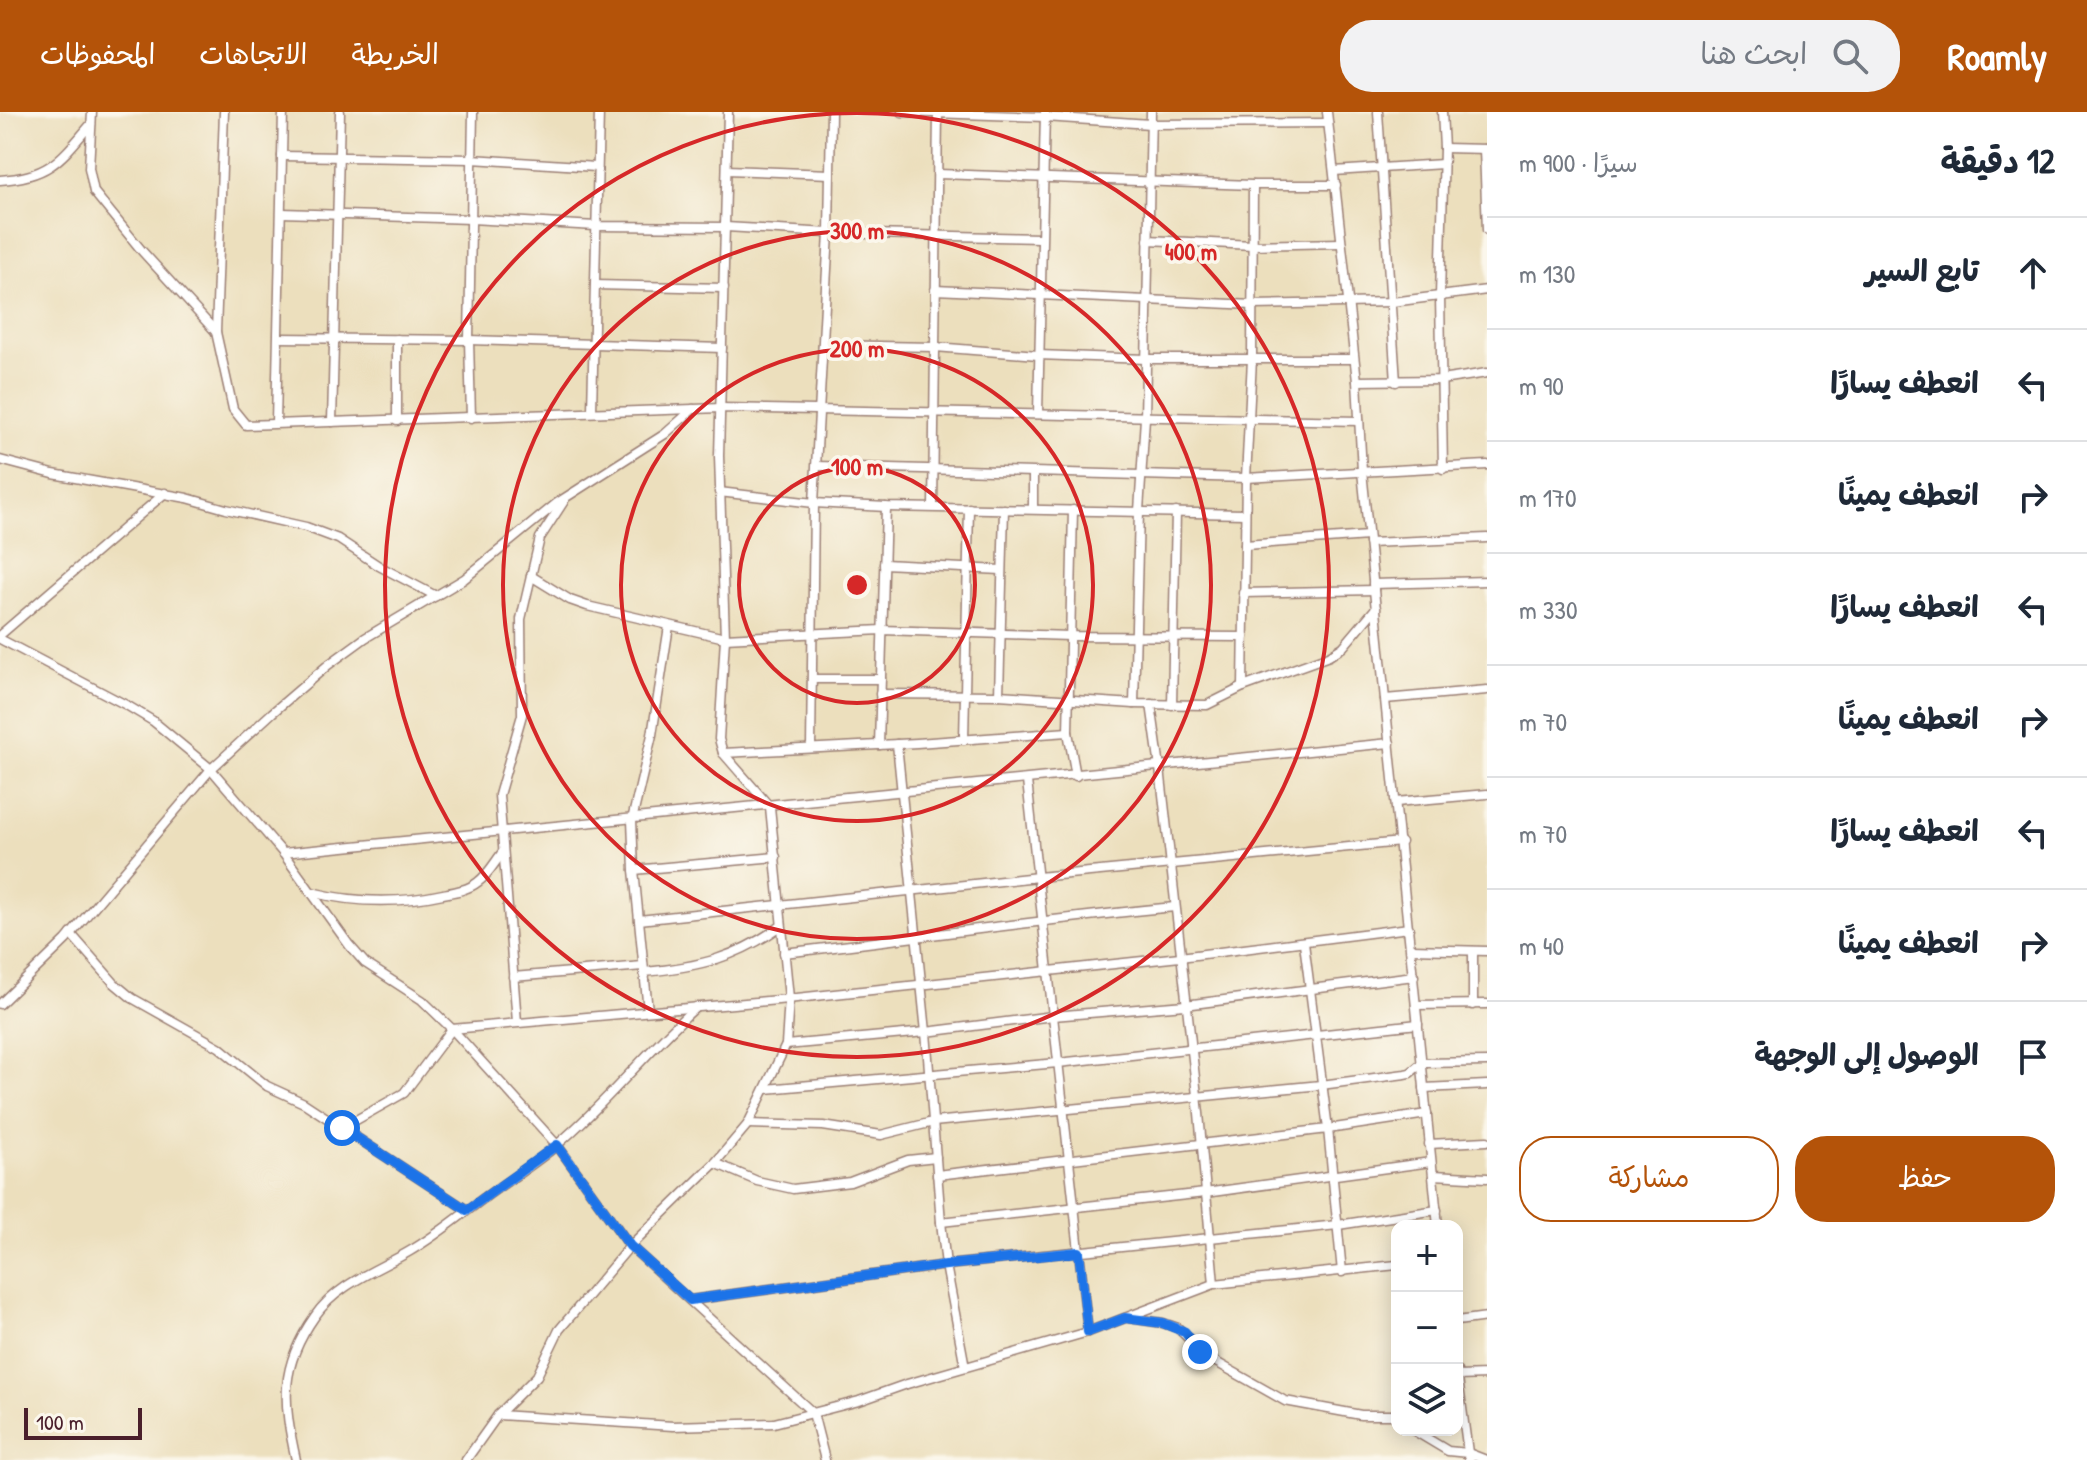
<!DOCTYPE html>
<html lang="ar">
<head>
<meta charset="utf-8">
<style>
	:root { --surface:#fff; --page:#f2f2f3; --text:#1f2937; --muted:#747a83; --line:#e0e1e3; --accent:#b45309 }
	body { margin:0; font-family:"Patrick Hand","Playpen Sans Arabic",sans-serif; background:var(--page); color:var(--text); direction:rtl }
	.controls { position:absolute; right:24px; bottom:24px; display:grid; overflow:hidden; border-radius:16px; box-shadow:0 4px 20px #0003 }
	.controls button { width:72px; height:72px; display:grid; place-items:center; padding:0; border:0; border-bottom:2px solid var(--line); background:var(--surface); color:var(--text); font:40px sans-serif }
	.scale { position:absolute; left:24px; bottom:20px; width:118px; box-sizing:border-box; padding-left:8px; border:4px solid #4a1f2b; border-top:0; font-size:22px; line-height:28px; white-space:nowrap; color:#4a1f2b; -webkit-text-stroke:6px #fbf7ec; paint-order:stroke }
	.stop { position:absolute; width:24px; height:24px; margin:-18px; border:6px solid #1a73e8; border-radius:50%; background:#fff }
	.stop.end { background:#1a73e8; border-color:#fff; box-shadow:0 2px 8px #0008 }
	.list { margin:0; padding:0; list-style:none }
	h2 { display:flex; justify-content:space-between; align-items:center; height:104px; margin:0; padding:0 32px; font-size:34px }
	h2 small { font-size:26px; font-weight:400; color:var(--muted) }
	.list li { display:grid; grid-template-columns:52px 1fr auto; gap:24px; align-items:center; box-sizing:border-box; height:112px; padding:0 32px; border-top:2px solid var(--line) }
	.list b { display:block; font-size:30px; white-space:nowrap }
	.list em { font-size:26px; font-style:normal; color:var(--muted) }
	.actions { display:flex; gap:16px; padding:24px 32px }
	.actions a { flex:1; padding:18px 0; border:2px solid var(--accent); border-radius:32px; text-align:center; font-size:28px; color:var(--accent) }
	.actions .main { background:var(--accent); color:#fff }
	.icon { flex:none; width:44px; height:44px; fill:none; stroke:currentColor; stroke-width:2; stroke-linecap:round; stroke-linejoin:round }
	.map { position:relative; flex:none; width:1487px; height:1348px; overflow:hidden; direction:ltr }
	header { display:flex; align-items:center; gap:48px; box-sizing:border-box; height:112px; padding:0 40px; background:var(--accent); color:#fff }
	header strong { font-size:38px }
	nav { display:flex; gap:44px; margin-inline-start:auto; font-size:28px }
	.search { width:560px; height:72px; background:var(--page); display:flex; align-items:center; gap:20px; box-sizing:border-box; padding:0 28px; border-radius:32px; color:var(--muted); font-size:30px }
	main { display:flex }
	aside { flex:1; background:var(--surface) }
	.map>svg:first-child { display:block }
	.lines { fill:none; stroke-linecap:round; stroke-linejoin:round }
	.minor-casing { stroke:#9b7f74; stroke-width:11 }
	.minor { stroke:#fff; stroke-width:8 }
	.route { stroke:#1a73e8; stroke-width:10 }
	.ring { fill:none; stroke:#d62828; stroke-width:4 }
	.centre { fill:#d62828; stroke:#fbf7ec; stroke-width:4 }
	.ring-label { font-size:24px; text-anchor:middle; font-weight:bold; fill:#d62828; stroke:#fbf7ec; stroke-width:7; stroke-linejoin:round; paint-order:stroke }
</style>
</head>
<body>
<header>
<strong>Roamly</strong>
<div class="search"><svg class="icon" aria-label="search" viewBox="0 0 24 24"><circle cx="10" cy="10" r="6"/><path d="M15 15l6 6"/></svg>ابحث هنا</div>
<nav><a>الخريطة</a><a>الاتجاهات</a><a>المحفوظات</a></nav>
</header>
<main>
<aside>
<h2>12 دقيقة<small>سيرًا · 900 m</small></h2>
<ul class="list">
<li><svg class="icon" aria-label="ahead" viewBox="0 0 24 24"><path d="M12 20V5M6 11l6-6 6 6"/></svg><div><b>تابع السير</b></div><em>130 m</em></li>
<li><svg class="icon" aria-label="left" viewBox="0 0 24 24"><path d="M17 20v-9H6M10 6l-5 5 5 5"/></svg><div><b>انعطف يسارًا</b></div><em>90 m</em></li>
<li><svg class="icon" aria-label="right" viewBox="0 0 24 24"><path d="M7 20v-9h11M14 6l5 5-5 5"/></svg><div><b>انعطف يمينًا</b></div><em>170 m</em></li>
<li><svg class="icon" aria-label="left" viewBox="0 0 24 24"><path d="M17 20v-9H6M10 6l-5 5 5 5"/></svg><div><b>انعطف يسارًا</b></div><em>330 m</em></li>
<li><svg class="icon" aria-label="right" viewBox="0 0 24 24"><path d="M7 20v-9h11M14 6l5 5-5 5"/></svg><div><b>انعطف يمينًا</b></div><em>70 m</em></li>
<li><svg class="icon" aria-label="left" viewBox="0 0 24 24"><path d="M17 20v-9H6M10 6l-5 5 5 5"/></svg><div><b>انعطف يسارًا</b></div><em>70 m</em></li>
<li><svg class="icon" aria-label="right" viewBox="0 0 24 24"><path d="M7 20v-9h11M14 6l5 5-5 5"/></svg><div><b>انعطف يمينًا</b></div><em>40 m</em></li>
<li><svg class="icon" aria-label="arrive" viewBox="0 0 24 24"><path d="M6 21V4h12l-3 4 3 4H6"/></svg><div><b>الوصول إلى الوجهة</b></div></li>
</ul>
<div class="actions"><a class="main">حفظ</a><a>مشاركة</a></div>
</aside>
<div class="map">
<svg width="1487" height="1348" viewBox="0 0 1487 1348">
	<rect width="100%" height="100%" fill="#fbf7ec"/>
	<filter id="ink" filterUnits="userSpaceOnUse"><feTurbulence type="fractalNoise" baseFrequency=".0125" numOctaves="2"/><feDisplacementMap in="SourceGraphic" scale="16" xChannelSelector="R" yChannelSelector="G"/><feConvolveMatrix kernelMatrix="1 2 1 2 8 2 1 2 1" color-interpolation-filters="sRGB"/></filter>
	<filter id="wash" filterUnits="userSpaceOnUse"><feTurbulence type="fractalNoise" baseFrequency=".006" numOctaves="4" result="noise"/><feDisplacementMap in="SourceGraphic" scale="32" xChannelSelector="R" yChannelSelector="G"/><feGaussianBlur stdDeviation="1.8" result="paint"/><feColorMatrix in="noise" values="0 0 0 0 0 0 0 0 0 0 0 0 0 0 0 0 0 1.4 0 .05"/><feComposite in="paint" operator="in"/></filter>
	<g filter="url(#wash)">
		<rect width="100%" height="100%" fill="#ecdfbd"/>
	</g>
	<g filter="url(#ink)">
		<g class="lines">
			<defs>
				<g id="minor">
					<polyline points="92,0 89,56 94,80 142,139 216,220"/>
					<polyline points="224,0 216,220 233,297 246,313 721,296 1359,309"/>
					<polyline points="902,0 1045,5 1150,12 1328,11"/>
					<polyline points="1327,0 1357,269 1362,359 1438,1114"/>
					<polyline points="1378,0 1396,270"/>
					<polyline points="1442,0 1444,36 1440,184 1443,357"/>
					<polyline points="1444,36 1487,37"/>
					<polyline points="1484,37 1487,118"/>
					<polyline points="282,44 472,47 596,55"/>
					<polyline points="727,58 830,62"/>
					<polyline points="1334,59 1443,52"/>
					<polyline points="938,62 1253,73 1336,73"/>
					<path d="M0 68C50 65 61 47 91 12"/>
					<polyline points="282,101 471,107 596,114 726,115 829,121 1040,126"/>
					<polyline points="1148,128 1253,133 1341,131"/>
					<polyline points="595,173 724,176"/>
					<polyline points="935,178 1253,193 1392,190 1487,178"/>
					<polyline points="279,226 469,228 722,236"/>
					<polyline points="397,227 397,309"/>
					<polyline points="823,233 935,235 1038,243 1146,247 1354,247"/>
					<polyline points="1357,269 1441,268 1487,261"/>
					<polyline points="592,299 599,0"/>
					<polyline points="1038,301 1045,1"/>
					<polyline points="471,306 469,228 473,0"/>
					<polyline points="332,310 340,0"/>
					<polyline points="276,311 283,0"/>
					<polyline points="0,348 53,362 187,386 226,397 306,415 338,427 379,454 436,484"/>
					<polyline points="817,354 1246,366 1487,353"/>
					<polyline points="719,380 814,391 886,395 1245,402"/>
					<polyline points="933,395 938,0"/>
					<polyline points="1033,397 1033,361"/>
					<polyline points="1073,398 1068,620 1076,664"/>
					<polyline points="1369,431 1487,426"/>
					<polyline points="1245,433 1368,424"/>
					<polyline points="884,452 1001,458"/>
					<polyline points="531,464 570,488 587,494 725,526 882,518 1070,524 1244,525"/>
					<polyline points="1373,472 1487,469"/>
					<polyline points="1243,481 1374,478"/>
					<polyline points="0,523 165,381"/>
					<polyline points="0,527 128,594 153,609 211,657 283,741 349,833 365,851 422,888 452,917 557,1033 630,1134 813,1301 825,1348"/>
					<polyline points="812,567 881,567"/>
					<polyline points="1243,575 1246,366 1252,247 1253,73"/>
					<polyline points="880,582 999,583 1134,592 1207,593 1243,575 1329,544 1343,535 1376,496"/>
					<polyline points="999,583 1004,397"/>
					<polyline points="1385,587 1487,578"/>
					<polyline points="1134,592 1139,399 1145,306 1151,0"/>
					<polyline points="1151,592 1160,656 1199,1001 1214,1172"/>
					<polyline points="1172,593 1176,400"/>
					<polyline points="964,628 969,396"/>
					<polyline points="897,632 926,920 941,1110 946,1153 965,1255"/>
					<polyline points="879,633 886,395"/>
					<polyline points="811,635 814,391 829,121 831,0"/>
					<polyline points="723,641 917,631 1068,620"/>
					<polyline points="1027,669 1088,1220"/>
					<polyline points="1396,690 1487,682"/>
					<polyline points="283,741 1390,631"/>
					<polyline points="634,758 776,745"/>
					<path d="M311 780C355 791 398 792 443 782 454 780 468 778 478 770 488 763 495 750 502 741"/>
					<polyline points="639,808 1038,765 1401,730"/>
					<polyline points="71,822 114,871 132,886 219,935 267,974 304,991 467,1098"/>
					<polyline points="1304,831 1328,1017 1342,1160"/>
					<polyline points="1412,837 1487,839"/>
					<polyline points="1473,839 1473,893"/>
					<path d="M784 841C915 826 1044 807 1175 795"/>
					<path d="M644 860C699 855 736 846 781 814"/>
					<polyline points="513,865 643,854"/>
					<polyline points="0,892 66,828 211,657 272,601 328,553 365,526 464,467 557,391 665,322 693,297"/>
					<polyline points="1416,893 1487,892"/>
					<polyline points="648,899 634,758 632,708 652,623 669,514"/>
					<polyline points="517,910 499,683 522,603 521,507 540,426 564,389"/>
					<polyline points="786,933 926,920 1053,904 1185,893 1414,864"/>
					<polyline points="1424,976 1487,973"/>
					<polyline points="766,977 1058,951 1418,912"/>
					<polyline points="748,1012 823,1014 881,1023 933,1010 1321,973 1405,962 1410,961 1422,951 1487,950"/>
					<polyline points="342,1016 404,981 452,917 778,888 1180,845 1409,816"/>
					<polyline points="1429,1032 1487,1029"/>
					<polyline points="715,1051 757,1069 793,1077 850,1070 908,1048 936,1045"/>
					<polyline points="937,1063 1328,1017 1427,1002"/>
					<polyline points="1434,1063 1487,1066"/>
					<polyline points="941,1110 1205,1081 1431,1050"/>
					<polyline points="690,1188 946,1153 1338,1113 1437,1098"/>
					<polyline points="1129,1206 1163,1211 1178,1216 1207,1245 1285,1289 1361,1303 1393,1303 1397,1306"/>
					<polyline points="1457,1209 1487,1205"/>
					<polyline points="1457,1259 1469,1348"/>
					<polyline points="1458,1264 1487,1263"/>
					<polyline points="498,1303 673,1314 774,1311 859,1289 907,1272 1088,1220 1214,1172 1397,1153"/>
					<polyline points="1413,1318 1448,1339 1468,1341 1486,1348"/>
					<path d="M296 1348C283 1290 279 1255 315 1204 337 1172 378 1158 410 1139 436 1124 460 1104 484 1086 508 1068 535 1052 558 1032 608 990 647 938 696 895"/>
					<polyline points="466,1348 498,1303 537,1264 559,1218 630,1134 715,1051 748,1012 786,933 789,886 770,695 723,641 719,627 725,526 719,344 728,0"/>
				</g>
			</defs>
			<use href="#minor" class="minor-casing"/>
			<use href="#minor" class="minor"/>
		</g>
	</g>
	<g class="lines" filter="url(#ink)">
		<polyline class="route" points="342,1016 467,1098 557,1033 630,1134 690,1188 946,1153 1079,1140 1088,1220 1125,1206 1163,1211 1185,1220 1200,1240"/>
	</g>
	<g class="ring">
		<circle cx="857" cy="473" r="118"/>
		<circle cx="857" cy="473" r="236"/>
		<circle cx="857" cy="473" r="354"/>
		<circle cx="857" cy="473" r="472"/>
	</g>
	<circle cx="857" cy="473" r="12" class="centre"/>
	<g class="ring-label">
		<text x="857" y="127">300 m</text>
		<text x="1191" y="148">400 m</text>
		<text x="857" y="245">200 m</text>
		<text x="857" y="363">100 m</text>
	</g>
</svg>
<div class="controls">
<button>+</button>
<button>−</button>
<button><svg class="icon" aria-label="layers" viewBox="0 0 24 24"><path d="M12 4l9 5-9 5-9-5zM3 14l9 5 9-5"/></svg></button>
</div>
<div class="scale">100 m</div>
<div class="stop" style="left:342px;top:1016px"></div>
<div class="stop end" style="left:1200px;top:1240px"></div>
</div>
</main>
</body>
</html>
